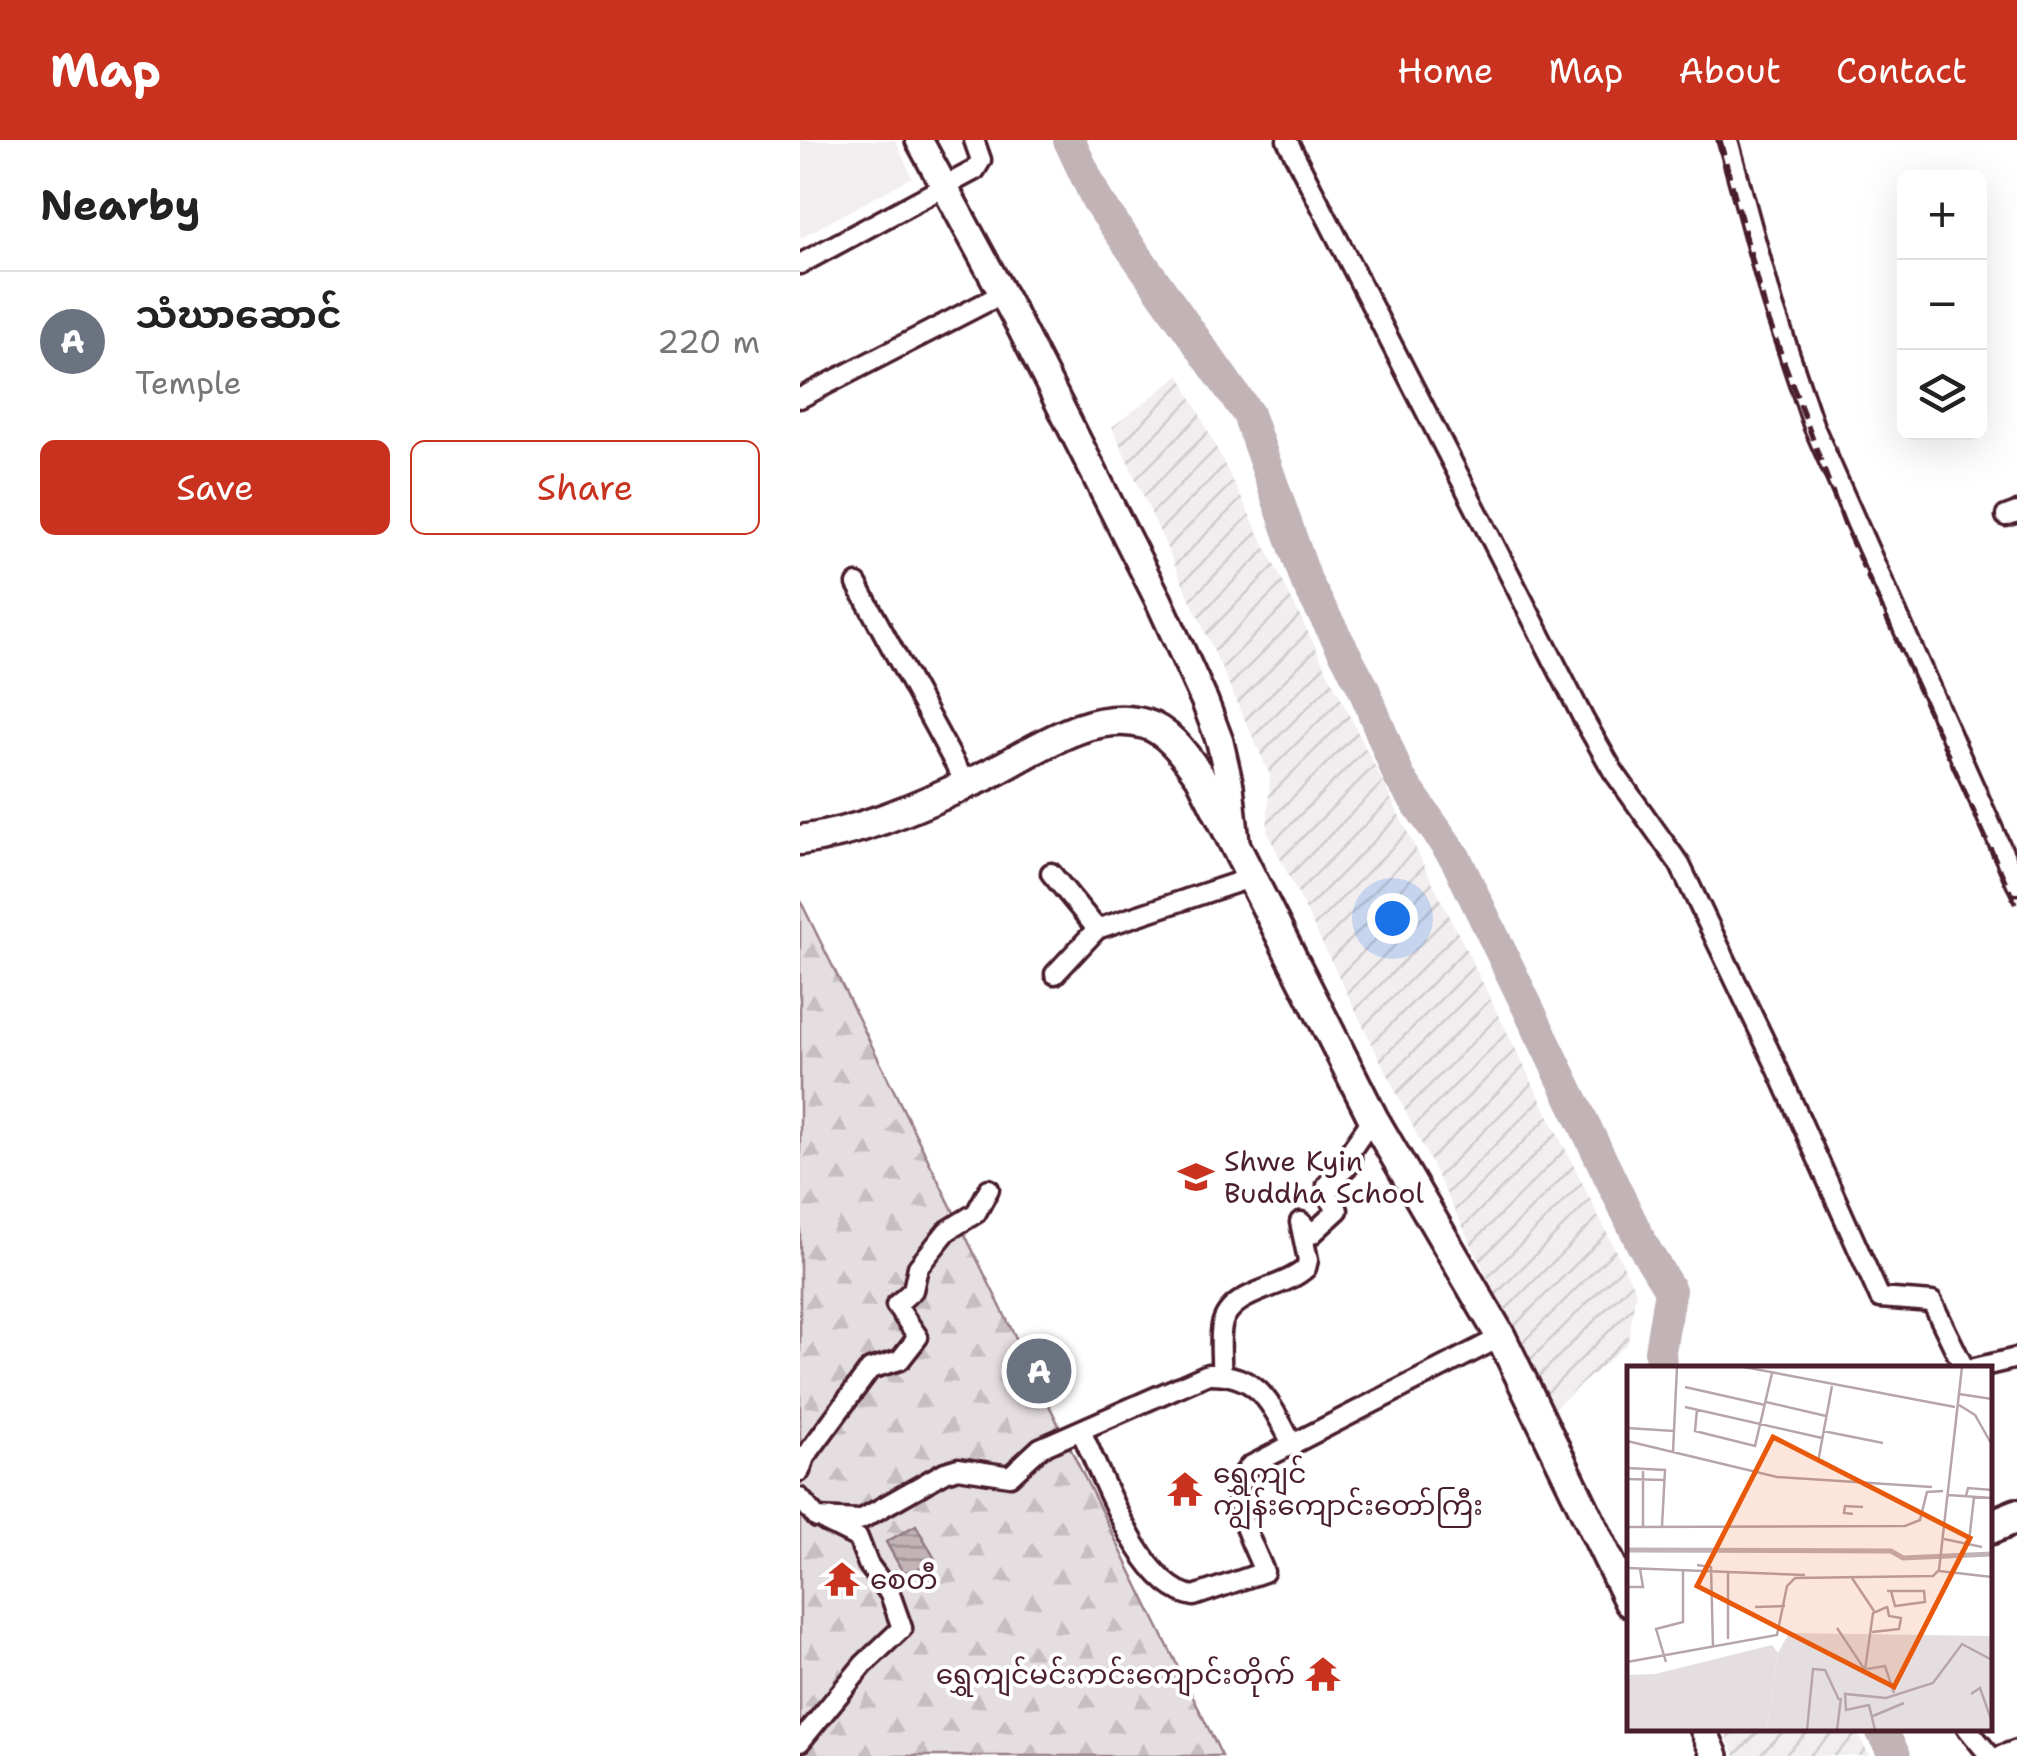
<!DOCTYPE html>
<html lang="en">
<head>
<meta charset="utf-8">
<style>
	:root { --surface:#fff; --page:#f6f6f6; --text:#222; --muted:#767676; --line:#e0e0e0; --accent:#c8321e }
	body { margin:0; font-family:"Shantell Sans","Noto Sans Myanmar",sans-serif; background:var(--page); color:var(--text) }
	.controls { position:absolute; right:30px; top:30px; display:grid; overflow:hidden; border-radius:15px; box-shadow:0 10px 40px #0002 }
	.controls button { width:90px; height:90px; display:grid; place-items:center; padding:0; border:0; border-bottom:2px solid var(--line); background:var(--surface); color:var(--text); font:50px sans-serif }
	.you { position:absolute; left:592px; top:778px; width:35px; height:35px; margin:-25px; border:8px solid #fff; border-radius:50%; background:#1a73e8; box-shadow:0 0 0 15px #1a73e833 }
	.badge { display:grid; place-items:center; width:65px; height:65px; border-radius:50%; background:var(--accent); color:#fff; font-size:32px; font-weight:700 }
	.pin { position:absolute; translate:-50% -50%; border:5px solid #fff; box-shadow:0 2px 10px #0006 }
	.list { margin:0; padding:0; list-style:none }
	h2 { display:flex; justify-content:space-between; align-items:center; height:130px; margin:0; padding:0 40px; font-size:42px }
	h2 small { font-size:32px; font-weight:400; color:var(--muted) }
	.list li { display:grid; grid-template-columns:65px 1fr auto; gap:30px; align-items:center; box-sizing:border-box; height:140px; padding:0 40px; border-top:2px solid var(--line) }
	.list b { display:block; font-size:38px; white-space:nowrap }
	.list p { margin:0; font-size:32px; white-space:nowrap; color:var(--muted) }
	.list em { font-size:32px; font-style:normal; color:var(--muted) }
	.actions { display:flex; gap:20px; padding:30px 40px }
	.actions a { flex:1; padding:22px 0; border:2px solid var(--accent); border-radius:15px; text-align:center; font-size:35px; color:var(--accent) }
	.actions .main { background:var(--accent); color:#fff }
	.icon { flex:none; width:55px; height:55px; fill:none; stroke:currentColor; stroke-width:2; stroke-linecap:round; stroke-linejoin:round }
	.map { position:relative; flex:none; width:1217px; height:1616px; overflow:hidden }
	header { display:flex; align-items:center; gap:60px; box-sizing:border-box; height:140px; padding:0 50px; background:var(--accent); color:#fff }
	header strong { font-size:48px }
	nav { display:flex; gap:55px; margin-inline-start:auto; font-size:35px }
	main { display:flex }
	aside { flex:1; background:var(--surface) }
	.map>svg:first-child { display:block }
	.built { fill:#f2eeef }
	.industrial { fill:url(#industrial-furrows) }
	.forest { fill:url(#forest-firs); stroke:#987e86; stroke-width:2.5 }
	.water { fill:url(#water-rules); stroke:#91787e; stroke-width:2.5 }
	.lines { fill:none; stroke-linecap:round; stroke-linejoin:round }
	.river { stroke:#c1b3b6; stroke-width:32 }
	.street-casing { stroke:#4a1f2b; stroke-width:25 }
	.secondary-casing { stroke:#4a1f2b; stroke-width:32 }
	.primary-casing { stroke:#4a1f2b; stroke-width:35 }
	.highway-casing { stroke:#4a1f2b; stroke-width:40 }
	.street { stroke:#fff; stroke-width:18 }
	.secondary { stroke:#fff; stroke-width:25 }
	.primary { stroke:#fff; stroke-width:28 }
	.highway { stroke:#fff; stroke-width:32 }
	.rail { stroke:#4a1f2b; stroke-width:5; stroke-dasharray:15 8; stroke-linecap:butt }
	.labels { text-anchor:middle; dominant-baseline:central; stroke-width:8; stroke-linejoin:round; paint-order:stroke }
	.poi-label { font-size:28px; fill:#4a1f2b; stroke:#fff; text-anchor:start }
	.inset-river { fill:none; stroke:#c1b3b6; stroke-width:5 }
	.inset-road { fill:none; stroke:#b7a5aa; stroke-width:2.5 }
	.view { fill:#e8590c; fill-opacity:0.15; stroke:#e8590c; stroke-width:5 }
	.inset-edge { fill:none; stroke:#4a1f2b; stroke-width:5 }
</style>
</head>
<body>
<header>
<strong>Map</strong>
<nav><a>Home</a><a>Map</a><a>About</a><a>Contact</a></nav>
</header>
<main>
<aside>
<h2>Nearby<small></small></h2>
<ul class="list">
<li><span class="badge" style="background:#6b7280">A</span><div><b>သံဃာဆောင်</b><p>Temple</p></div><em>220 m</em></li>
</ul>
<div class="actions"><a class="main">Save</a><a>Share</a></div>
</aside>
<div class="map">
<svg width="1217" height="1616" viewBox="0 0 1217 1616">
	<defs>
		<pattern id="industrial-furrows" width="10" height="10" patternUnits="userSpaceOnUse" patternTransform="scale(2.5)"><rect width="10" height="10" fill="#f2eeef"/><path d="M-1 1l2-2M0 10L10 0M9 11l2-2" fill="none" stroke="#d1cccd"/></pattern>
		<pattern id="forest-firs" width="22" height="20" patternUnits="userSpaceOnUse" patternTransform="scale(2.5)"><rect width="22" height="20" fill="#e5dee0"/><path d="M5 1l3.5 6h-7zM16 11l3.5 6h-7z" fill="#c6bec0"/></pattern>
		<pattern id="water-rules" width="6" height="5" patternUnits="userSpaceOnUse" patternTransform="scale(2.5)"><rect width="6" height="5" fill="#c1b3b6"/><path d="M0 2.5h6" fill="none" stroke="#9f9194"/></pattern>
	</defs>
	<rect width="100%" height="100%" fill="#fff"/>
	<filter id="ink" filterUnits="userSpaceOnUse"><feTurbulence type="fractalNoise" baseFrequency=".01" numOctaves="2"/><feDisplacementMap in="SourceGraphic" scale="20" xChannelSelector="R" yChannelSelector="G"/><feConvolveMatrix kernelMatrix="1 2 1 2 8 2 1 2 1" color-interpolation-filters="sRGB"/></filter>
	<g filter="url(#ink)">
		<polygon class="built" points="0,0 95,0 112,37 0,98"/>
		<g class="industrial">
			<polygon points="380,235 836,1151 828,1203 753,1269 467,692 470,635 312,287"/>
			<polygon points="923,1589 1056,1589 1069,1616 935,1616"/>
		</g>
		<polygon class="forest" points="0,760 422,1616 0,1616"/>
		<polygon class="water" points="116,1385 135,1419 105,1436 86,1402"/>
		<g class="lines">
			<g class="river">
				<polyline points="269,0 297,60 448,274 507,443 563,547 599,637 656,719 842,1104 870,1150 860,1211 861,1228"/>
				<polyline points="1080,1588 1095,1616"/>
			</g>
			<defs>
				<g id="street">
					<polyline points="487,0 784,580 813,631 880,725 974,921 1080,1158 1132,1162 1164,1228"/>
					<polyline points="928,0 973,165 1014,287 1217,744"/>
					<polyline points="0,124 175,30 181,20 174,0"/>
					<polyline points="0,258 202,154"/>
					<polyline points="1206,376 1217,372"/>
					<polyline points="57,444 166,644"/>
					<polyline points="251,733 297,789"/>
					<polyline points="255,834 297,789 453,737"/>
					<polyline points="501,1082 512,1094 538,1070 529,1058 527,1045 551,1023 551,1010 573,978"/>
					<polyline points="1175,1228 1217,1218"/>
					<path d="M421 1234C422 1219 419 1200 422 1185 430 1150 483 1150 506 1128L508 1120 500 1082"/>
					<path d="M281 1291C302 1335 341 1449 394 1456L464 1432C452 1400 422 1355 450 1326L701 1197"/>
					<polyline points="0,1331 5,1317 70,1229 100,1220 118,1197 96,1165 113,1150 118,1127 147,1091 176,1073 189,1049"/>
					<path d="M0 1358 17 1378 60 1380 145 1332 158 1328 210 1336 240 1308 408 1234C460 1233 471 1265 493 1305"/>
					<polyline points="1167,1588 1190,1616"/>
					<polyline points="0,1602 64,1524 102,1488 90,1454 68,1424 58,1398 26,1382"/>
					<polyline points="1200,1616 1217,1610"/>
				</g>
				<g id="secondary">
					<polyline points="119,0 215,177 358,459 405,562 420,602 430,646 436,702"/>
					<polyline points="903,1588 915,1616"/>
				</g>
				<path id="primary" d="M0 700C64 692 122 664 181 638 230 615 287 568 345 584 369 591 386 617 400 636L573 978 701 1197 829 1462"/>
				<polyline id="highway" points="1190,1387 1217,1376"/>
			</defs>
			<use href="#street" class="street-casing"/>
			<use href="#secondary" class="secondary-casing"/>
			<use href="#primary" class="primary-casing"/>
			<use href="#highway" class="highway-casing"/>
			<use href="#street" class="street"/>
			<use href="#secondary" class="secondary"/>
			<use href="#primary" class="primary"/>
			<use href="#highway" class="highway"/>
			<polyline class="rail" points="920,0 968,178 1047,391 1217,767"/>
		</g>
	</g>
	<defs>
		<symbol id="school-bare" viewBox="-9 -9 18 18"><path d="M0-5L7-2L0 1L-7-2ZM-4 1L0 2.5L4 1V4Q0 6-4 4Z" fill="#c8321e" stroke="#fff" stroke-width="2.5" paint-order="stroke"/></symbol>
		<symbol id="temple-bare" viewBox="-9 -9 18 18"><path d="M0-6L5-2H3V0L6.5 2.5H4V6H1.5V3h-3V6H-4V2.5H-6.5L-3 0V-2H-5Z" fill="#c8321e" stroke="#fff" stroke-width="2.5" paint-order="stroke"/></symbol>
	</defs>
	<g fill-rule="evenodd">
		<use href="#school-bare" x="371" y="1012" width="50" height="50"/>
		<use href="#temple-bare" x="360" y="1324" width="50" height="50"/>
		<use href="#temple-bare" x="17" y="1414" width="50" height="50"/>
		<use href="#temple-bare" x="498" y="1509" width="50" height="50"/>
	</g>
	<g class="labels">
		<g class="poi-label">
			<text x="424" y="1021">Shwe Kyin<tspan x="424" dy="32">Buddha School</tspan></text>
			<text x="413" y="1333">ရွှေကျင်<tspan x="413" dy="32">ကျွန်းကျောင်းတော်ကြီး</tspan></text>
			<text x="70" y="1439">စေတီ</text>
			<text x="495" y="1534" text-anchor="end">ရွှေကျင်မင်းကင်းကျောင်းတိုက်</text>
		</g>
	</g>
	<g transform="translate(827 1226)">
		<rect width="365" height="365" fill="#fff"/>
		<path d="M145 279 151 287 140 364H0V309L28 308Z" fill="#e5dee0"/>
		<path d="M162 267 365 270V364H140L151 287Z" fill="#e5dee0"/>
		<path class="inset-river" d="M0 184 264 185 276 192 365 188"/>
		<path class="inset-road" d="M117 1 328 41M58 21 138 39M332 28 365 33M139 36 199 50M332 39 348 49 365 79M58 41 195 72M70 43 68 65 128 80 145 7M0 62 47 65M196 65 256 77M0 75 150 111 305 121M46 86 50 1M191 96 205 20M0 102 38 104 35 160M0 113 38 114M321 129 365 132M339 130 341 122 365 124M226 148 217 147 218 140 236 141M0 161 278 160 293 154 300 126 316 125M16 161V102M317 173 355 181M342 175 347 131M70 199 84 201 86 281M0 202 178 209M312 204 335 1M101 205V273M312 205 365 211M225 212 247 245M0 221H16L13 203M260 225H297L298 236 268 240 264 225M128 241 158 240M210 262 238 304 246 247 260 241M245 266 272 263 274 252 262 250 260 240M0 296 150 269 160 220 168 212 306 210 312 204M39 296 29 263 56 256V205M240 303 258 300 267 327M344 328 353 322 365 356M246 350 277 337M180 364 186 303 198 304 212 334M210 364 214 332M248 364 242 339 219 344 218 328 259 332 306 317 335 278 365 294"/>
		<path class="view" d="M146 71 343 172 267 321 70 220Z"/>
		<rect width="365" height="365" class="inset-edge"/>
	</g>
</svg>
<div class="controls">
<button>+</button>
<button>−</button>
<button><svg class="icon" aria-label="layers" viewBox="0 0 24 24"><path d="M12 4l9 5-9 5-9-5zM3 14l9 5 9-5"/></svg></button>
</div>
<div class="you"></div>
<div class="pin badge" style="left:239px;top:1231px;background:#6b7280">A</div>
</div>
</main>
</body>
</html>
